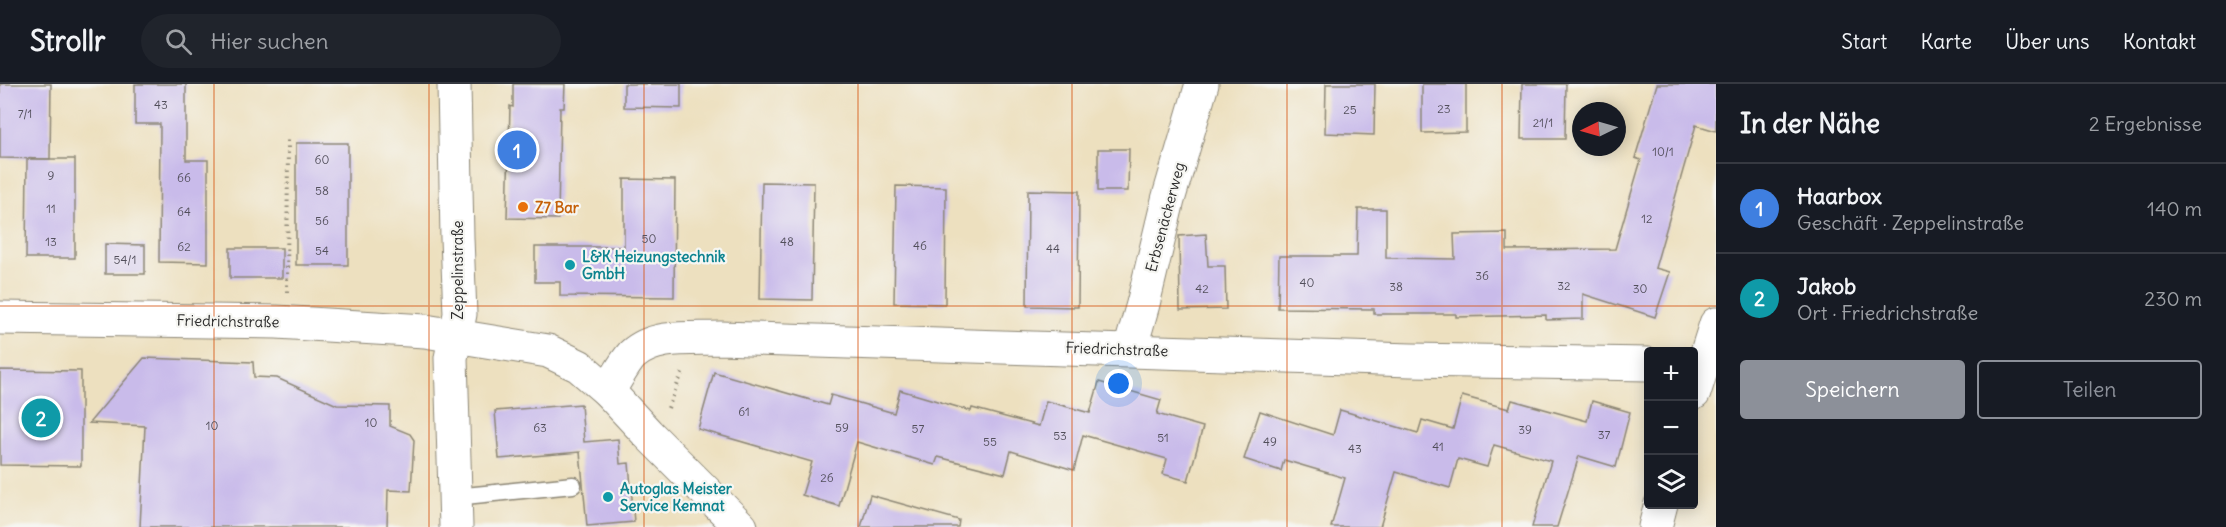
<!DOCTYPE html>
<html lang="de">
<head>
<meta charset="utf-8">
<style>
	:root { --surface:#171b24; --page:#20242c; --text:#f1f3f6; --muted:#9ea1a6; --line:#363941; --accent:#8c9099 }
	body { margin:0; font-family:Delius,sans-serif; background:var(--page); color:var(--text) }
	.controls { position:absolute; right:18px; bottom:18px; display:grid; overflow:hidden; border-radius:6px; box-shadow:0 3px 15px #0003 }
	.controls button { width:54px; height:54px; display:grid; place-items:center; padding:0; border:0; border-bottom:2px solid var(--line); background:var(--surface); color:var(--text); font:30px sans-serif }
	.compass { position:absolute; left:1572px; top:18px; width:54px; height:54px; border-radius:50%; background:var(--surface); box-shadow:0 3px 15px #0003; rotate:265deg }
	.you { position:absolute; left:1119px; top:300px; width:21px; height:21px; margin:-15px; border:4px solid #fff; border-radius:50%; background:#1a73e8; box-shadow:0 0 0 9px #1a73e833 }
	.badge { display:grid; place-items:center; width:39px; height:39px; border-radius:50%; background:var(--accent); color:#fff; font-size:20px; font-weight:700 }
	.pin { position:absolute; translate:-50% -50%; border:3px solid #fff; box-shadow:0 2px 6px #0006 }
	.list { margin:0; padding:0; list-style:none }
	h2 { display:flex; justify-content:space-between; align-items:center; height:78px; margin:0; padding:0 24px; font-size:26px }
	h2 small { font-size:20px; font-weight:400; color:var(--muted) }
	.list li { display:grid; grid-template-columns:39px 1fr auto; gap:18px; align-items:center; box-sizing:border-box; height:90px; padding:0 24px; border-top:2px solid var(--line) }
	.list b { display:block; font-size:22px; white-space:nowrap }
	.list p { margin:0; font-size:20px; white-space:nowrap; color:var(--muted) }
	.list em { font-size:20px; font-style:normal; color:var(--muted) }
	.actions { display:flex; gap:12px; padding:18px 24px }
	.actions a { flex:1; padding:14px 0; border:2px solid var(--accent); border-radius:6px; text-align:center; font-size:21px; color:var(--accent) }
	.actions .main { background:var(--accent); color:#fff }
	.icon { flex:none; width:33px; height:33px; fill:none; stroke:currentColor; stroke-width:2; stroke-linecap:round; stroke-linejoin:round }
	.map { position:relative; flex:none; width:1716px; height:443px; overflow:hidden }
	header { display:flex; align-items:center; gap:36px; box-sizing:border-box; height:84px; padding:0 30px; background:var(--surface); border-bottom:2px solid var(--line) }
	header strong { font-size:28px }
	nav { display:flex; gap:33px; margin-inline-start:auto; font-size:21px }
	.search { width:420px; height:54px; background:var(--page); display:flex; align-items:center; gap:15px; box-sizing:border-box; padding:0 21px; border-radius:33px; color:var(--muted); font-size:22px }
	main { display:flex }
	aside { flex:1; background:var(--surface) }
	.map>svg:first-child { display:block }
	.building { fill:#c9bbea }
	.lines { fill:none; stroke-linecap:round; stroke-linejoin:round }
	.service-casing { stroke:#8c8675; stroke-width:19 }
	.minor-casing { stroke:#8c8675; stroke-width:35 }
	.path { stroke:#8c8675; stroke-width:4; stroke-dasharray:1.5 4.5; stroke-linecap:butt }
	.service { stroke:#fff; stroke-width:16 }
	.minor { stroke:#fff; stroke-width:33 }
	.grid { fill:none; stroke:#d5540f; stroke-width:1.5; stroke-opacity:0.55 }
	.food-dot { fill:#e8710a; stroke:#f6f6f2; stroke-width:2 }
	.culture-dot { fill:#0f9aa8; stroke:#f6f6f2; stroke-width:2 }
	.labels { text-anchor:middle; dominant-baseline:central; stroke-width:4.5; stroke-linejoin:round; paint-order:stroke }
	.number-label { font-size:12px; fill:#524f5b }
	.food-label { font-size:15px; font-weight:bold; fill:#c56008; stroke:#f6f6f2; text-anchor:start }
	.street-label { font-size:15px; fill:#2b2b2b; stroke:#f6f6f2 }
	.culture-label { font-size:15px; font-weight:bold; fill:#0d838f; stroke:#f6f6f2; text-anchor:start }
</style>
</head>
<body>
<header>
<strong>Strollr</strong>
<div class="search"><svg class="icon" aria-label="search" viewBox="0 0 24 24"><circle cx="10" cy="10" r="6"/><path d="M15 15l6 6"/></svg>Hier suchen</div>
<nav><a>Start</a><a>Karte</a><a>Über uns</a><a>Kontakt</a></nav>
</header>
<main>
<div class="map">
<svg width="1716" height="443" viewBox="0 0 1716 443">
	<rect width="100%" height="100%" fill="#f6f6f2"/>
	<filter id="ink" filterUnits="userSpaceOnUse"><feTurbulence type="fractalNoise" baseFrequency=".0167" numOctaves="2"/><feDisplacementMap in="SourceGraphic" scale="12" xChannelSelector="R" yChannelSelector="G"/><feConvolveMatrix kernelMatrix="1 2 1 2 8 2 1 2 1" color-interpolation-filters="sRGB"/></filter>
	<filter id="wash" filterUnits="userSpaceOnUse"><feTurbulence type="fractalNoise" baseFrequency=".008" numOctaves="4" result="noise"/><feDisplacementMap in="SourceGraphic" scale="24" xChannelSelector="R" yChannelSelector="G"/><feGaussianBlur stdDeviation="1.35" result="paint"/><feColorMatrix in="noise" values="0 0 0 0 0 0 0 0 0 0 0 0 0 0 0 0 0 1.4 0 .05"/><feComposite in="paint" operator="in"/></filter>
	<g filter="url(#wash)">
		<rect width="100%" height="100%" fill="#ede0bf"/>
		<g id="blocks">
			<g class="building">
				<polygon points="0,0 51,0 50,75 0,74"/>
				<polygon points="135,0 186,0 186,76 208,76 208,179 159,178 160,40 135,40"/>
				<polygon points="513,0 565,0 564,24 560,24 558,135 507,134 510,22 513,23"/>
				<polygon points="624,0 681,0 681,24 624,23"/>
				<polygon points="1326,0 1375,0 1374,51 1325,49"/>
				<polygon points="1422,0 1466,0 1466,48 1422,49"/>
				<polygon points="1522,0 1566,0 1565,55 1521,55"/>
				<polygon points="1657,0 1716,0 1716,47 1696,41 1655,184 1670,188 1655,233 1583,210 1583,235 1546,236 1546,231 1456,233 1456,230 1374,230 1374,225 1278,224 1279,172 1357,172 1358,125 1386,125 1386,174 1455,175 1454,150 1507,149 1507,166 1615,165 1641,76 1635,74"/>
				<rect x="296" y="59" width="52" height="122"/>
				<polygon points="1098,65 1129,65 1128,107 1098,107"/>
				<polygon points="27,75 75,75 75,174 26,174"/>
				<polygon points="624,95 675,96 674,213 560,212 560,198 535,198 535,163 624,163"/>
				<polygon points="762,98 814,99 812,216 760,215"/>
				<polygon points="896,102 946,103 945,220 894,219"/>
				<polygon points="1028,106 1079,107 1078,223 1027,222"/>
				<polygon points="1206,150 1208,182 1225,182 1226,225 1180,226 1179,152"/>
				<polygon points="105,160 145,161 145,190 105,190"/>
				<rect x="230" y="164" width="52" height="30"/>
				<polygon points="144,274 253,278 254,293 277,294 337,321 390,322 390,342 410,350 414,356 411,407 388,406 387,443 140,443 145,342 89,339"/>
				<polygon points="0,286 81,287 81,382 0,381"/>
				<polygon points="714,288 828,321 831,311 894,329 900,306 971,327 972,324 1039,342 1046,317 1090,329 1099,298 1161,316 1157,330 1203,343 1188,397 1163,390 1167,375 1083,351 1074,386 1011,367 1005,390 938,373 935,381 857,358 839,422 802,411 812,378 698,345"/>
				<polygon points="1462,312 1509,325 1512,316 1587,337 1592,317 1630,328 1616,383 1579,372 1557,443 1532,443 1551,377 1494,361 1487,383 1458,375 1450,404 1396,388 1380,443 1331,443 1345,394 1284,376 1281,387 1244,375 1260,327 1333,351 1340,326 1418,349 1422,336 1453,345"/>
				<polygon points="581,320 584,358 618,355 620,380 629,379 634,438 587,442 580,368 499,375 495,327"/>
				<polygon points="870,411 959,436 958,443 861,443"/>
			</g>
		</g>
	</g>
	<g filter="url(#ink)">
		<use href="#blocks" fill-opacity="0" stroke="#8c8675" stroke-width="1.5"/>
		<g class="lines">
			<defs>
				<polyline id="service" points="455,413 573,401"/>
				<g id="minor">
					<polyline points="454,0 457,154 460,230 451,274 456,443"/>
					<polyline points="0,234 277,238 425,247 548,267 579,282 608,307 648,350 741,443"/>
					<polyline points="1130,266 1143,220 1168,116 1202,0"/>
					<path d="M608 307C616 296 623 281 632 271 654 250 692 255 720 254L1411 276 1648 280"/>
					<polyline points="1694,309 1716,240"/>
					<polyline points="1655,443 1661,420"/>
				</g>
			</defs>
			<use href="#service" class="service-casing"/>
			<use href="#minor" class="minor-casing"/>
			<g class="path">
				<polyline points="287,208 288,56"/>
				<polyline points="668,324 683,287"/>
			</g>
			<use href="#service" class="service"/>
			<use href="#minor" class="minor"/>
		</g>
	</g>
	<path class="grid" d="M214 0V443M429 0V443M644 0V443M858 0V443M1072 0V443M1287 0V443M1502 0V443M0 222H1716"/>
	<circle class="food-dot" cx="523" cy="123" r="6"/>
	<g class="culture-dot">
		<circle cx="570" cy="181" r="6"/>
		<circle cx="608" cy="413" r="6"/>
	</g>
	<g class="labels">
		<g class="number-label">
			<text x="161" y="20">43</text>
			<text x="1444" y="24">23</text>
			<text x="1350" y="25">25</text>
			<text x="25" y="29">7/1</text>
			<text x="1543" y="38">21/1</text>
			<text x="1663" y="67">10/1</text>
			<text x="322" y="75">60</text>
			<text x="51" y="91">9</text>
			<text x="184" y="93">66</text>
			<text x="322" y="106">58</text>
			<text x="51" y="124">11</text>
			<text x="184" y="127">64</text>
			<text x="1647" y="134">12</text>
			<text x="322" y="136">56</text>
			<text x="649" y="154">50</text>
			<text x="51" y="157">13</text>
			<text x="787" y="157">48</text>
			<text x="920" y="161">46</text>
			<text x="184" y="162">62</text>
			<text x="1053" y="164">44</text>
			<text x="322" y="166">54</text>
			<text x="125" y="175">54/1</text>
			<text x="1482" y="191">36</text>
			<text x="1307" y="198">40</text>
			<text x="1564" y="201">32</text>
			<text x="1396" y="202">38</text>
			<text x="1202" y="204">42</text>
			<text x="1640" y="204">30</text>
			<text x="744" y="327">61</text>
			<text x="371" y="338">10</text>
			<text x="212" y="341">10</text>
			<text x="540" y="343">63</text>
			<text x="842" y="343">59</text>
			<text x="918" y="344">57</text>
			<text x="1525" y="345">39</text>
			<text x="1604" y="350">37</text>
			<text x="1060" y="351">53</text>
			<text x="1163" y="353">51</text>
			<text x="990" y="357">55</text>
			<text x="1270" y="357">49</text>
			<text x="1438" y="362">41</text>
			<text x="1355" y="364">43</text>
			<text x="827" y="393">26</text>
		</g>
		<g class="food-label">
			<text x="535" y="123">Z7 Bar</text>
		</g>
		<g class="street-label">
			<text transform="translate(1165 133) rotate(-75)">Erbsenäckerweg</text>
			<text transform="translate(457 186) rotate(-90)">Zeppelinstraße</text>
			<text transform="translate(228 237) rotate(1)">Friedrichstraße</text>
			<text transform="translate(1117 265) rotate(2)">Friedrichstraße</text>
		</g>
		<g class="culture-label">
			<text x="582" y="172">L&amp;K Heizungstechnik<tspan x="582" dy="17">GmbH</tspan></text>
			<text x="620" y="404">Autoglas Meister<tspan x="620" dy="17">Service Kemnat</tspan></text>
		</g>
	</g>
</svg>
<div class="controls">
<button>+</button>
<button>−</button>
<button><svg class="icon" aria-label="layers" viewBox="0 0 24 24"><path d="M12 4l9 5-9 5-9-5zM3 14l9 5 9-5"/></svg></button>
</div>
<svg class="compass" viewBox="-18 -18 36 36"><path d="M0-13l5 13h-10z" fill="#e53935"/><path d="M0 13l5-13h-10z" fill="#9ea1a6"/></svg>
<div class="you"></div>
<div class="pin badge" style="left:517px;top:66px;background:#3f7fe0">1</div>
<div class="pin badge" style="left:41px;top:334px;background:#0f9aa8">2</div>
</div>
<aside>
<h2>In der Nähe<small>2 Ergebnisse</small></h2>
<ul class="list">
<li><span class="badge" style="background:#3f7fe0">1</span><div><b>Haarbox</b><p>Geschäft · Zeppelinstraße</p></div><em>140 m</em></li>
<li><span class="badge" style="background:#0f9aa8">2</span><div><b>Jakob</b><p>Ort · Friedrichstraße</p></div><em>230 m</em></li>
</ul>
<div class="actions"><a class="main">Speichern</a><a>Teilen</a></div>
</aside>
</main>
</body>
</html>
